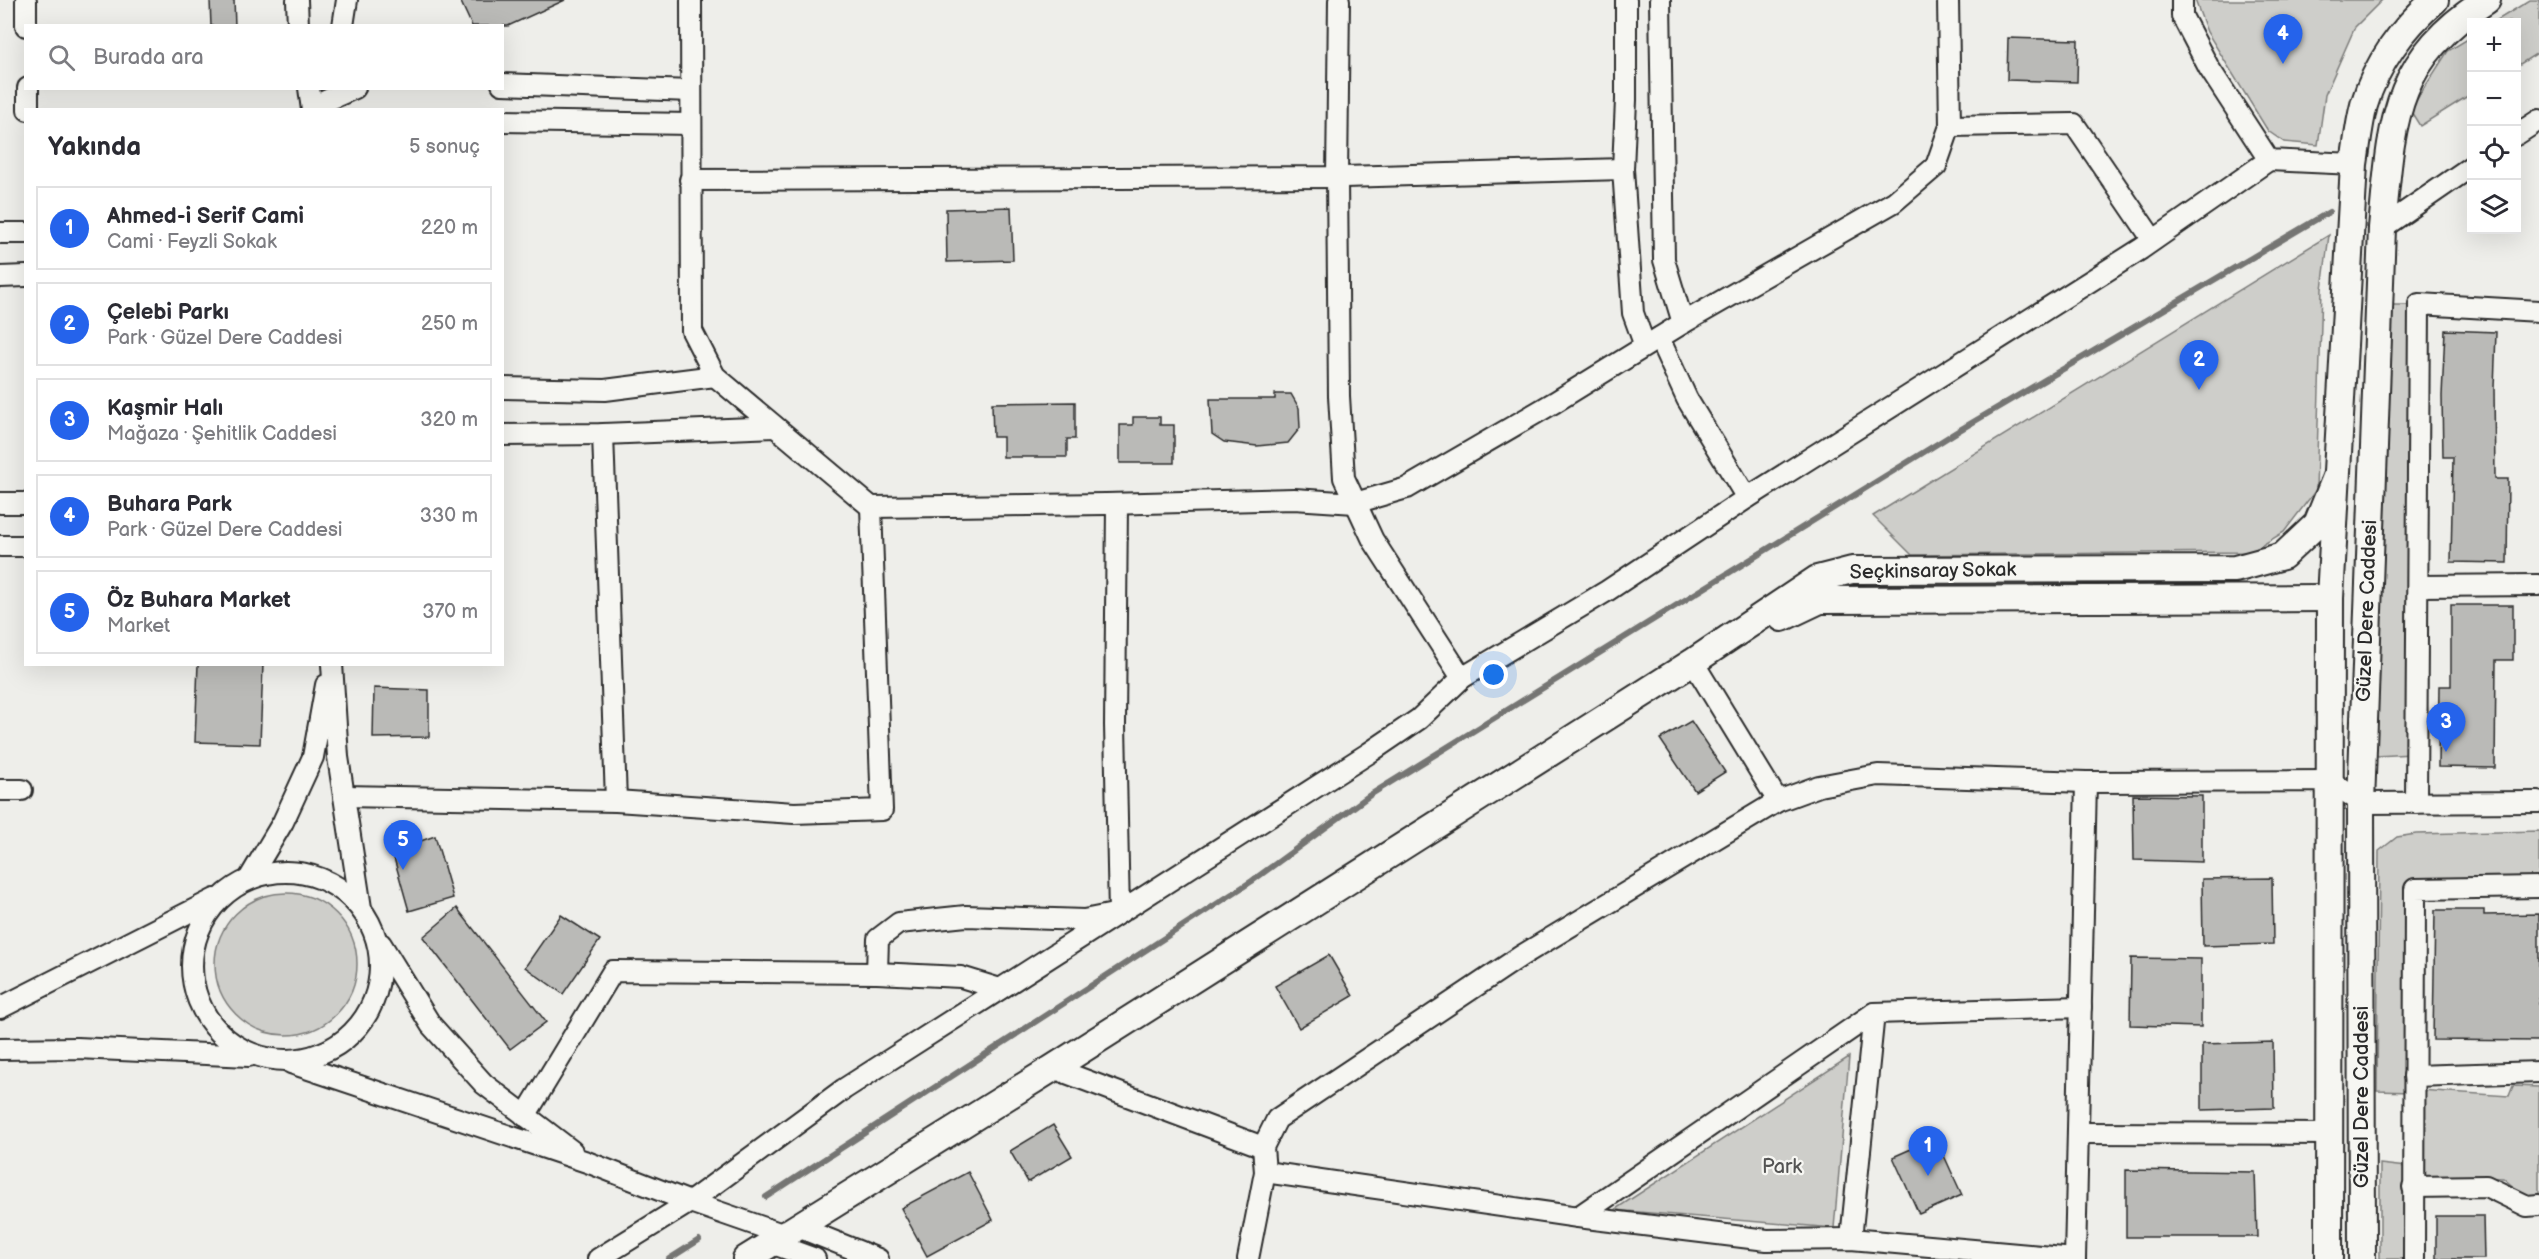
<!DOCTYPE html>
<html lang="tr">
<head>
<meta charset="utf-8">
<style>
	:root { --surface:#fff; --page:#f2f2f3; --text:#2b2b33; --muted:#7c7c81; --line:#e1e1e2; --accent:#2563eb }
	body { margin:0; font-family:"Balsamiq Sans",sans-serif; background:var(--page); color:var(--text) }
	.controls { position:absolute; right:18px; top:18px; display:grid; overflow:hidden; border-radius:0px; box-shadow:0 6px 24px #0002 }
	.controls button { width:54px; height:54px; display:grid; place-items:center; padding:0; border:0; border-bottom:2px solid var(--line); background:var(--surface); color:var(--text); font:30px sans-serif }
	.you { position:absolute; left:1494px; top:675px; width:21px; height:21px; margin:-15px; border:4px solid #fff; border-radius:50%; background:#1a73e8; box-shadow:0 0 0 9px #1a73e833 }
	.badge { display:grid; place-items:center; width:39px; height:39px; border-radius:50%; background:var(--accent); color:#fff; font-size:20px; font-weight:700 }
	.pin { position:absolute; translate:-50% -50px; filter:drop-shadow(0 2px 3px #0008) }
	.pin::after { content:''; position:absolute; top:32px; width:21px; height:18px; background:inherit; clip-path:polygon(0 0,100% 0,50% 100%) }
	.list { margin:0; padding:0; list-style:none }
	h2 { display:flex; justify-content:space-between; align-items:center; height:78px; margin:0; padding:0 24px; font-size:26px }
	h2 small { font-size:20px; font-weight:400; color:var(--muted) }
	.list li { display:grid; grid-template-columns:39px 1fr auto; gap:18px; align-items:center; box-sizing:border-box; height:84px; margin:0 12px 12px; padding:0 12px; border:2px solid var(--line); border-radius:0px }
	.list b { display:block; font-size:22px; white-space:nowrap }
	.list p { margin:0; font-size:20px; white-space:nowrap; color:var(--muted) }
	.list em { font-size:20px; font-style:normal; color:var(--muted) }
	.icon { flex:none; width:33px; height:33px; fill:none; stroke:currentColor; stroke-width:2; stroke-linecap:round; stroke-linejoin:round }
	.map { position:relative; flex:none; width:2539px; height:1259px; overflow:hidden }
	.search { position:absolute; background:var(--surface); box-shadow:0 6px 24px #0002; left:24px; top:24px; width:480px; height:66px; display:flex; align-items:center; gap:15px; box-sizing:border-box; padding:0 21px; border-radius:0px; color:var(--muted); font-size:22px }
	.panel { position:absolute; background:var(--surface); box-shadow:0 6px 24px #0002; left:24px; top:108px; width:480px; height:558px; border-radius:0px }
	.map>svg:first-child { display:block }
	.green { fill:#cececa; stroke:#7c7c7a; stroke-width:1.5 }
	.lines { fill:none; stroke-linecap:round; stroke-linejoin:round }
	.stream { stroke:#757573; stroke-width:6 }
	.building { fill:#babab7; stroke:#2b2b2b; stroke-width:1.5 }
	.minor-casing { stroke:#2b2b2b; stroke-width:24 }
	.major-casing { stroke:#2b2b2b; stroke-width:30 }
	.minor { stroke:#f6f6f2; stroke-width:20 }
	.major { stroke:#f6f6f2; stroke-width:26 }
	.labels { text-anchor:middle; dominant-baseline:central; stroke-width:4.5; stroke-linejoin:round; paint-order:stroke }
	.street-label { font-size:20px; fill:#2b2b2b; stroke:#f6f6f2 }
	.park-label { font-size:20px; fill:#545453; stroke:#f6f6f2 }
</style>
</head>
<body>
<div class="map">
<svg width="2539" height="1259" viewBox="0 0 2539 1259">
	<rect width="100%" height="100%" fill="#eeeeea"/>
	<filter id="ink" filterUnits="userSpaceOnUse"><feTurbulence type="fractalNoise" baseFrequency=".0167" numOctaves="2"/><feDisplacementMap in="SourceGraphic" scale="12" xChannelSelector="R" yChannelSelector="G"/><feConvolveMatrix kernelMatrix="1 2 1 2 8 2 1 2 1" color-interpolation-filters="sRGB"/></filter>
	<g filter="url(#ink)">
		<g class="green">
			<polygon points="2195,0 2382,0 2355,27 2325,95 2318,145 2284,142 2268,131 2207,32"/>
			<polygon points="2530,0 2539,0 2539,52 2517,66 2516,22 2494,22"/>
			<polygon points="2471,37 2471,94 2420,126 2410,110 2448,51"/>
			<polygon points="2329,235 2322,289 2316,490 2284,532 2251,552 1912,555 1873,516"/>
			<polygon points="2391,305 2414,305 2412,754 2376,756"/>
			<polygon points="2539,831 2539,877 2410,879 2410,1092 2377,1091 2379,851 2397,837 2416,834"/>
			<circle cx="286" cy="964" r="71"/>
			<polygon points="1849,1057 1834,1228 1614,1210"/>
			<polygon points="2513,1086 2539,1087 2539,1197 2525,1197 2503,1178 2420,1176 2419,1090 2509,1096"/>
			<polygon points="2380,1164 2406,1167 2406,1259 2380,1259"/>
		</g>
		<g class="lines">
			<g class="stream">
				<polyline points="766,1197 1252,881 1370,795 1958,431 2329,212"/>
				<polyline points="669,1259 699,1240"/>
			</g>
		</g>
		<g class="building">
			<polygon points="210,0 234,0 235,26 211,26"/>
			<polygon points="460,0 565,0 508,26 472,26"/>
			<polygon points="2008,38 2078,40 2077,82 2007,80"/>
			<polygon points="1011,207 1013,260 947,262 946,209"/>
			<polygon points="2445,330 2496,332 2494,388 2495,479 2508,479 2507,563 2451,562 2453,457 2443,457 2442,396"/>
			<polygon points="1275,394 1291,394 1299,408 1300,428 1288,443 1257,446 1224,442 1212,434 1210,399 1275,399"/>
			<polygon points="1075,402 1075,439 1067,439 1067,457 1003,457 1003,437 993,437 992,403"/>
			<polygon points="1133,417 1160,417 1160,425 1174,425 1174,463 1120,463 1120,425 1133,425"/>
			<polygon points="2451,605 2513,605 2513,660 2496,660 2495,768 2438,767 2439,686 2451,686"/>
			<polygon points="198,664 263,664 260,744 195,742"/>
			<polygon points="374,688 429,690 429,737 373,738"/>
			<polygon points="1691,721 1725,772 1695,791 1660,739"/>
			<polygon points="2133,795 2202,796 2202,862 2134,860"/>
			<polygon points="435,836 453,898 409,911 392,851"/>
			<polygon points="2272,878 2273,944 2203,946 2202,879"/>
			<polygon points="457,908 546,1022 510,1049 423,937"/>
			<polygon points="2435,910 2484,910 2484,915 2539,914 2539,1041 2433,1040"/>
			<polygon points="561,915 600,940 563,994 525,967"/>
			<polygon points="1329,955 1353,996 1299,1028 1275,986"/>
			<polygon points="2131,958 2201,959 2201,1027 2130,1025"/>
			<polygon points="2273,1042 2274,1108 2202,1110 2202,1044"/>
			<polygon points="1053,1125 1072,1156 1028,1182 1010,1151"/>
			<polygon points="1936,1138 1962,1195 1919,1214 1893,1157"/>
			<polygon points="2126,1170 2255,1172 2257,1237 2126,1237"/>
			<polygon points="968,1172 993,1220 927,1256 901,1208"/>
			<polygon points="2436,1216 2483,1216 2484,1259 2436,1259"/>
		</g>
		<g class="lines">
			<defs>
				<g id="minor">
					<polyline points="26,0 26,26"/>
					<polyline points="297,0 298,26"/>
					<polyline points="691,0 692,331 715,376 871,507 1106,504 1294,499 1355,503 1407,488 1555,402 1683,323 1894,202 1936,166 1950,126 1948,0"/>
					<polyline points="1339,0 1337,177 1339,396 1344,478 1373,540 1462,678"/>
					<polyline points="1626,0 1626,100 1623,169 1633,313 1645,346"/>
					<polyline points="1660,0 1664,260 1683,323"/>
					<polyline points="2182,0 2182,16 2209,68 2269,160 2354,164"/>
					<polyline points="343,26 347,0"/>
					<polyline points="502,84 691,91"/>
					<polyline points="28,88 28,110"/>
					<polyline points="309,88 312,110"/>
					<polyline points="312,107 355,88"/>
					<polyline points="502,121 691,124"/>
					<polyline points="1950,126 2074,124 2153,240"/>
					<polyline points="2516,135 2539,120"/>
					<polyline points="690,180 1344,177 1623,169"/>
					<polyline points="2382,228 2472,166"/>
					<polyline points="0,233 26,233"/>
					<polyline points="0,277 26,276"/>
					<polyline points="1659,338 1687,399 1747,498"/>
					<polyline points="502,388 605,390 715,376"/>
					<polyline points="603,434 616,801"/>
					<polyline points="502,435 603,434 775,427"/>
					<polyline points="0,503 26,503"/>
					<polyline points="0,546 26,546"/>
					<polyline points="2418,586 2539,585"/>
					<polyline points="1693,662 1778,801"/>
					<polyline points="332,664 338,757 361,908"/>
					<polyline points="0,790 22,790"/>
					<polyline points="344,796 616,801 794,813 882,810 871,507"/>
					<polyline points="2416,803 2419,304 2539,311"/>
					<circle cx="286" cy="966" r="94"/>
					<polyline points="249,879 283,822 313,757 326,685"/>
					<polyline points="381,944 431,1025 484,1084 572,1151"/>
					<polyline points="877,973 878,939 899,923 966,916 1084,920 1119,913 1115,725 1117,504"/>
					<polyline points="0,1008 215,899"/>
					<polyline points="0,1049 77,1048 249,1056"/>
					<polyline points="291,1063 587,1162 690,1202 785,1235"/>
					<polyline points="1053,1068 1263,1147"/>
					<polyline points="2414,1076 2539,1072"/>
					<polyline points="525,1116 613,971 877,973 961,977 1000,989"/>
					<polyline points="2078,1133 2330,1134"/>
					<polyline points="1265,1172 1578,1217 1767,1240 1851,1239 2075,1259"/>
					<polyline points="2413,1187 2486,1186 2527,1206 2539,1205"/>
					<polyline points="1578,1217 1874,1013 2081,1007"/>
					<polyline points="798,1227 878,1259"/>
					<polyline points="1851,1239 1874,1013"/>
					<polyline points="771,1243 815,1259"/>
					<polyline points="598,1259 690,1202 844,1089 1369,753 1419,719 1462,678 1607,591 1747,498 2141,249 2269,160"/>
					<polyline points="1248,1259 1265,1172 1263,1147 1277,1119 1521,956 1778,801 1819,786 1878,775 2086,782 2331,781 2361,803 2539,802"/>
					<polyline points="2075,1259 2086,782"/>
					<polyline points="2414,1259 2415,889 2539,887"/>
				</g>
				<g id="major">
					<polyline points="1782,618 1820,600 2330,598"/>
					<polyline points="746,1259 1053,1068 1693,662 1817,579 1852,570 2235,569 2283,556 2317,524 2336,477"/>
					<path d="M2329 1259 2330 598 2354 164C2357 145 2359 124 2364 105 2376 64 2403 27 2435 0"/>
					<path d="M2362 1259 2361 803 2382 228C2392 124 2391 61 2487 0"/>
				</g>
			</defs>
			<use href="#minor" class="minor-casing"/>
			<use href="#major" class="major-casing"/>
			<use href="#minor" class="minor"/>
			<use href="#major" class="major"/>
		</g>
	</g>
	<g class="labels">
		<g class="street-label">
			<text transform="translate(1933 571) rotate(-1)">Seçkinsaray Sokak</text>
			<text transform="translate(2367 611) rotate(-88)">Güzel Dere Caddesi</text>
			<text transform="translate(2362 1097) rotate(-90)">Güzel Dere Caddesi</text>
		</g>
		<g class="park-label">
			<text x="1782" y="1167">Park</text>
		</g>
	</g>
</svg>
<div class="controls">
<button>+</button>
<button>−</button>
<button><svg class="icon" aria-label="locate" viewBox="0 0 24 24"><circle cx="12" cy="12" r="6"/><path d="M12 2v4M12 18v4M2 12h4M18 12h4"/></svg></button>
<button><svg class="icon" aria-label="layers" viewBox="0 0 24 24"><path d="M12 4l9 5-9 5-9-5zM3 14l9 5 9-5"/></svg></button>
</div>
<div class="you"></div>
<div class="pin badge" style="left:1928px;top:1176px">1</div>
<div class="pin badge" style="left:2199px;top:390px">2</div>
<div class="pin badge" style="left:2446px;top:752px">3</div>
<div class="pin badge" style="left:2283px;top:64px">4</div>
<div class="pin badge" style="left:403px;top:870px">5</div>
<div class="search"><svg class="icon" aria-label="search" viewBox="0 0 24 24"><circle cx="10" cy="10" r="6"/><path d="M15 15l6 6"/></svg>Burada ara</div>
<section class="panel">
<h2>Yakında<small>5 sonuç</small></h2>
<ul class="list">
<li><span class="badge">1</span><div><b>Ahmed-i Serif Cami</b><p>Cami · Feyzli Sokak</p></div><em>220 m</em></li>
<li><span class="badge">2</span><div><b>Çelebi Parkı</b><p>Park · Güzel Dere Caddesi</p></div><em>250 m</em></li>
<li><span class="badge">3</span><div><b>Kaşmir Halı</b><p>Mağaza · Şehitlik Caddesi</p></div><em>320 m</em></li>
<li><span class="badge">4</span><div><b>Buhara Park</b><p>Park · Güzel Dere Caddesi</p></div><em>330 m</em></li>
<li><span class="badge">5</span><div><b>Öz Buhara Market</b><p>Market</p></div><em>370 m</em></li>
</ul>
</section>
</div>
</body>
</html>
